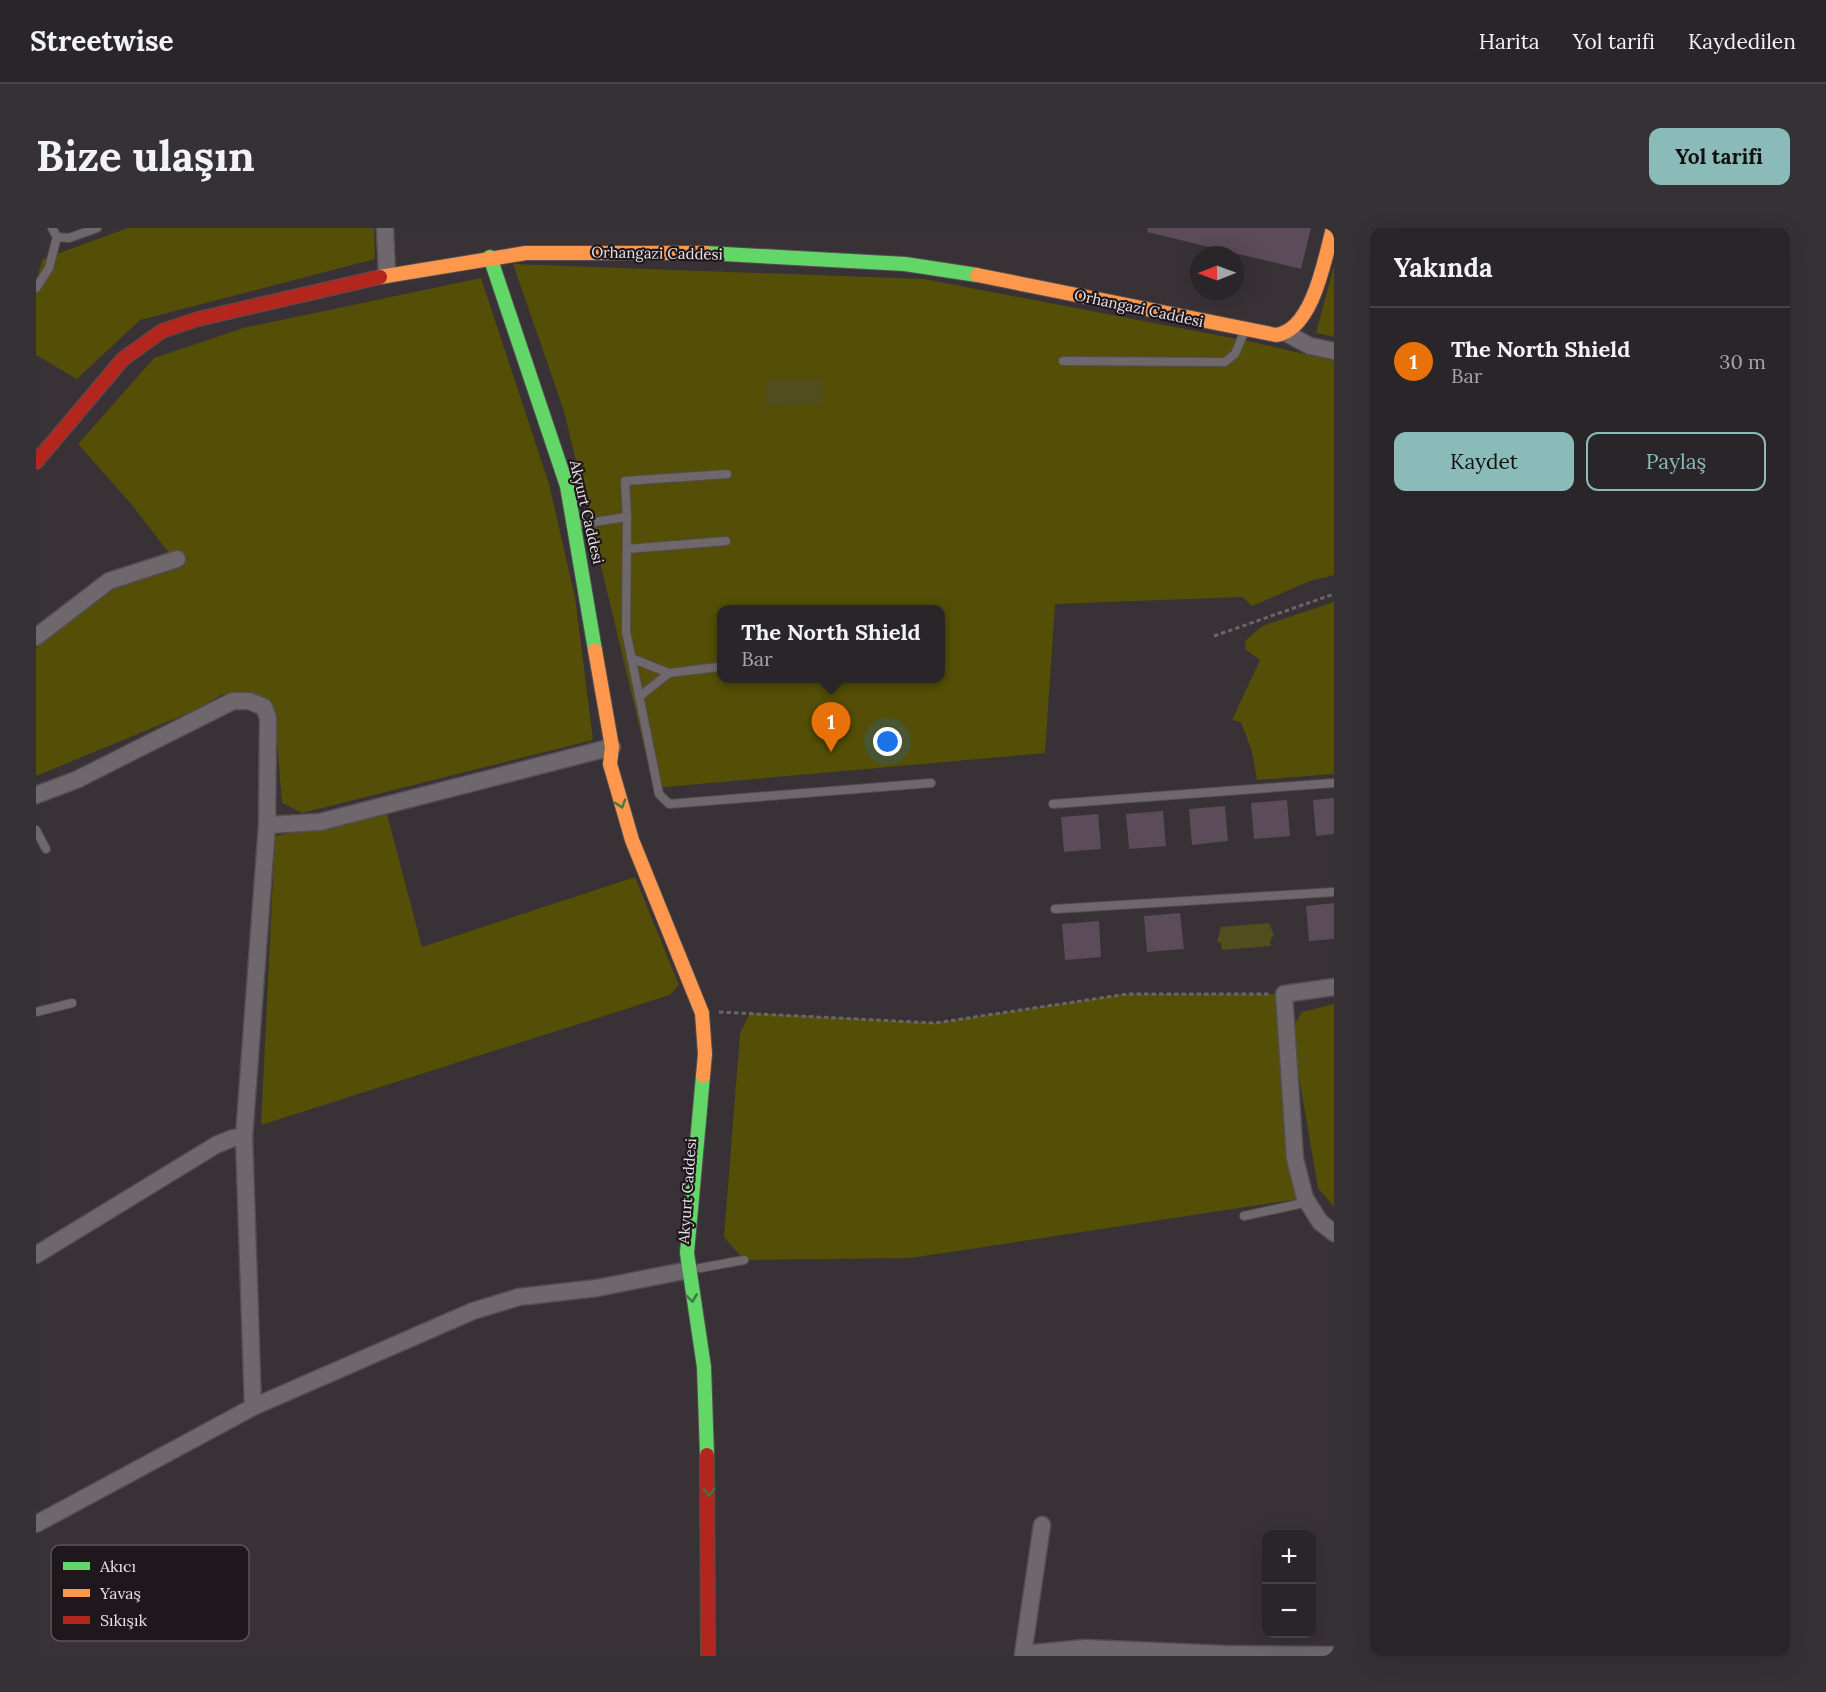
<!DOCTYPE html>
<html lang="tr">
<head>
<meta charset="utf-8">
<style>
	:root { --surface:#2a2528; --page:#363134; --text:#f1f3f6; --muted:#a5a5a8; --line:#464245; --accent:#8bbbb9 }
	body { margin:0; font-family:Lora,serif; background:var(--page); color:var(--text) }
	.controls { position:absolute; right:18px; bottom:18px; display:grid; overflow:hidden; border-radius:12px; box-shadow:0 6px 24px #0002 }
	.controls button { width:54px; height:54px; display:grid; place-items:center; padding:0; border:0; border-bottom:2px solid var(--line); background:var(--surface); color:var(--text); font:30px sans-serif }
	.compass { position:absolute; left:1154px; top:18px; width:54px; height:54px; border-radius:50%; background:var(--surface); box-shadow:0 6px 24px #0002; rotate:269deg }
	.you { position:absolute; left:852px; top:514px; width:21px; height:21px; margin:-15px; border:4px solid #fff; border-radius:50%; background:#1a73e8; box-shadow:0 0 0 9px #1a73e833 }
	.badge { display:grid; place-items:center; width:39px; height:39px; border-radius:50%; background:var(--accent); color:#fff; font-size:20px; font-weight:700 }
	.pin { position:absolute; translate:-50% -50px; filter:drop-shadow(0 2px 3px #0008) }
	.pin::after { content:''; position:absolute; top:32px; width:21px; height:18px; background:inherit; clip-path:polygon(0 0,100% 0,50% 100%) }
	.popup { position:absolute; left:681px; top:377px; width:228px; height:78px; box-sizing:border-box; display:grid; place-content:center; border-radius:12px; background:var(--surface); filter:drop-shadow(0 2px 4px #0005); font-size:20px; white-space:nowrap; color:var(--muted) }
	.popup b { font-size:22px; color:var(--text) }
	.popup::after { content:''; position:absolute; left:50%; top:100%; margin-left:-12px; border:12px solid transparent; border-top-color:var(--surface) }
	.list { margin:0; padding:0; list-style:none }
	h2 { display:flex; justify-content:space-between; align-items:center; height:78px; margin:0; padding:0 24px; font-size:26px }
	h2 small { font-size:20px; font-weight:400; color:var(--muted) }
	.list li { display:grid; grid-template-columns:39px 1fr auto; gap:18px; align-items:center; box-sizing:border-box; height:108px; padding:0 24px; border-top:2px solid var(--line) }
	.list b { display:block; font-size:22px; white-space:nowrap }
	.list p { margin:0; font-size:20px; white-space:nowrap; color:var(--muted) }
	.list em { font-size:20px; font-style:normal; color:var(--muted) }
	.actions { display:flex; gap:12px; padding:18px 24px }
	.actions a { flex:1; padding:14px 0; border:2px solid var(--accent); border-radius:12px; text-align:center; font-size:21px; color:var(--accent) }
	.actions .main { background:var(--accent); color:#111 }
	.map { position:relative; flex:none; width:1298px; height:1428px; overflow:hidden; border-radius:12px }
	header { display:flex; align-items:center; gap:36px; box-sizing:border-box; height:84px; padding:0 30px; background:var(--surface); border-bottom:2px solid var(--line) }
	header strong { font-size:28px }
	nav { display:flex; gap:33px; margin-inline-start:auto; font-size:21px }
	.intro { display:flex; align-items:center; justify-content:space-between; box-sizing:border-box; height:144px; padding:0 36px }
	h1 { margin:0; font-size:42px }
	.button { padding:15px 27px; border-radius:12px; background:var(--accent); color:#111; font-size:21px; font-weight:700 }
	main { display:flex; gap:36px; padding:0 36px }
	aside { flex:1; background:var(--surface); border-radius:12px; box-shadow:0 6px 24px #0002 }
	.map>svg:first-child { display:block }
	.green { fill:#544e07; fill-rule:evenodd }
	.water { fill:#514d1d }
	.building { fill:#5c4b58 }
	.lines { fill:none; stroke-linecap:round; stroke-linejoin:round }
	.lane-casing { stroke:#544d52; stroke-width:10 }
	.street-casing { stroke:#544d52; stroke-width:19 }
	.fast-casing { stroke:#544d52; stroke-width:16 }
	.slow-casing { stroke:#544d52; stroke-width:16 }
	.jam-casing { stroke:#544d52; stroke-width:16 }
	.path { stroke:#696568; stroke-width:3; stroke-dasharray:4.5 3; stroke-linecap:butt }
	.lane { stroke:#6e686c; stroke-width:8 }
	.street { stroke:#6e686c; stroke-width:16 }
	.fast { stroke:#63d668; stroke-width:14 }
	.slow { stroke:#ff974d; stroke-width:14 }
	.jam { stroke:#b3261e; stroke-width:14 }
	.oneway { stroke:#407742 }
	.labels { text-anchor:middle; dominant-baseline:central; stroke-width:4.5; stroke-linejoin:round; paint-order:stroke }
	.street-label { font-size:15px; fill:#e9e0e6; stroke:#1e181c }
	.key { fill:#1e181c; stroke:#5b5459; stroke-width:1.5 }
	.key-label { font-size:16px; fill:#e9e0e6 }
</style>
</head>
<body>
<header>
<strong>Streetwise</strong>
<nav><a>Harita</a><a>Yol tarifi</a><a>Kaydedilen</a></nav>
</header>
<div class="intro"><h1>Bize ulaşın</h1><a class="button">Yol tarifi</a></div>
<main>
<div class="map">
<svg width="1298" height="1428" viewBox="0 0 1298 1428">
	<rect width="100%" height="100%" fill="#383136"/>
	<g class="green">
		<polygon points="92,0 338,0 339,31 104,92 41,151 0,127 0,53 7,31"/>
		<path d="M477 36 888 51 1217 114 1298 133V347L1274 353 1216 378 1207 369 1019 376 1009 525 618 560 528 183ZM686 382H904V450H686Z"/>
		<polygon points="1298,38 1298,109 1280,105"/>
		<polygon points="445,50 513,256 539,369 557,512 266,585 246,575 239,489 211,465 185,467 160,482 0,548 0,420 78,361 149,338 133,325 96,277 42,216 118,130 207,100"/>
		<polygon points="1298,374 1298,546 1221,552 1216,524 1205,494 1196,492 1224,432 1210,422 1209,413 1226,398"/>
		<polygon points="351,586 386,719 599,649 643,757 634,767 225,897 239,608"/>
		<polygon points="1091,766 1248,766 1269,970 875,1030 708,1032 688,1009 704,805 714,785 899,795"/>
		<polygon points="1298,776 1298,979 1282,960 1255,802 1266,784"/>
	</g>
	<g class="water">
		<polygon points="729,151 786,151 787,177 729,178"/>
		<polygon points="1233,695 1238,707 1234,713 1235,718 1186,722 1185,715 1181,713 1185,699"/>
	</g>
	<g class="building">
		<polygon points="1112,0 1275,0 1265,41 1111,4"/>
		<polygon points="1298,570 1298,606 1280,608 1277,572"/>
		<polygon points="1251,572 1254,608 1218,611 1215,575"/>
		<polygon points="1189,578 1192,613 1156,617 1153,581"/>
		<polygon points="1127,583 1130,618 1093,621 1090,586"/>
		<polygon points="1062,586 1065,621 1028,624 1025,589"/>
		<polygon points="1298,675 1298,711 1273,713 1270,678"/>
		<polygon points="1144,685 1148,721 1111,724 1108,688"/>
		<polygon points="1063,693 1065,729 1029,732 1026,696"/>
	</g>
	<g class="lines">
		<defs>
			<g id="lane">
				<polyline points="16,0 21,9 33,10 61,0"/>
				<polyline points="0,60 13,40 21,9"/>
				<polyline points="1027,133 1189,134 1199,126 1209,102"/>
				<polyline points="591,289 589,253 691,246"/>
				<polyline points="538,297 591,289 590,403 623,566 633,576 895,555"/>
				<polyline points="591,321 690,313"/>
				<polyline points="595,430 633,445"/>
				<polyline points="603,469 633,445 682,439"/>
				<polyline points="1017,576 1298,555"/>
				<polyline points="0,602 10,621"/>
				<polyline points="1019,681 1298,664"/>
				<polyline points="0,784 36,775"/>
				<polyline points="1208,988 1272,974"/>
				<polyline points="664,1040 708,1032"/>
			</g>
			<g id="street">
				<polyline points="349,0 351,47"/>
				<polyline points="1250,105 1274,118 1298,123"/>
				<polyline points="0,409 73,353 141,331"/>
				<polyline points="0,567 40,552 197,473 213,473 228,479 232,490 231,597 208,909 217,1179"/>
				<polyline points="231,597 284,594 576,519"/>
				<polyline points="1298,759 1248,766 1259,931 1269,970 1284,994 1298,1005"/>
				<polyline points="0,1027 180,917 197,910 208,909"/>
				<polyline points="0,1296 217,1179 437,1083 483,1069 561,1060 653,1042"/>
				<polyline points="1006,1297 987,1426 1049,1420 1188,1426 1298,1427"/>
			</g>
			<g id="fast">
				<polyline points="669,25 869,36 941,47"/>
				<polyline points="454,29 531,258 559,422"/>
				<polyline points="667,848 651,1025 668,1139 671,1227"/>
			</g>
			<g id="slow">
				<path d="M941 47 1240 107C1277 102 1289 30 1297 0"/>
				<polyline points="344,49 490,25 669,25"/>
				<polyline points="559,422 576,519 574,536 596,612 666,785 669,826 667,848"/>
			</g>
			<g id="jam">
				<polyline points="0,234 87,131 126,103 162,91 344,49"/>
				<polyline points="671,1227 672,1428"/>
			</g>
		</defs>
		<use href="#lane" class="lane-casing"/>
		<use href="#street" class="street-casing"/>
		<use href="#fast" class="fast-casing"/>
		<use href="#slow" class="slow-casing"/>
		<use href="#jam" class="jam-casing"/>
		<g class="path">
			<polyline points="1178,408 1298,366"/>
			<polyline points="683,784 899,795 1091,766 1235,766"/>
		</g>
		<use href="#lane" class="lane"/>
		<use href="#street" class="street"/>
		<use href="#fast" class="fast"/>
		<use href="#slow" class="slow"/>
		<use href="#jam" class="jam"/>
	</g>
	<defs><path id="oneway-chevron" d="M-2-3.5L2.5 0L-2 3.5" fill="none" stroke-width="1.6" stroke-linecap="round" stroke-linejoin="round" transform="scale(1.5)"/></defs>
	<g class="oneway">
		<use href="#oneway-chevron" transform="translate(585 576) rotate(73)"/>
		<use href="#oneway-chevron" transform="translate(656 1070) rotate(82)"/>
		<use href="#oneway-chevron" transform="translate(673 1264) rotate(89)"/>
	</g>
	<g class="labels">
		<g class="street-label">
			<text transform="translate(621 25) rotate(1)">Orhangazi Caddesi</text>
			<text transform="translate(1103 80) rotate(12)">Orhangazi Caddesi</text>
			<text transform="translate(551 284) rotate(77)">Akyurt Caddesi</text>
			<text transform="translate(651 963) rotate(-86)">Akyurt Caddesi</text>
		</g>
	</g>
	<rect x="15" y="1317" width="198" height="96" rx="9" class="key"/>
	<rect x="27" y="1334" width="27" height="8" fill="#63d668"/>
	<rect x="27" y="1361" width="27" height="8" fill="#ff974d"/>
	<rect x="27" y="1388" width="27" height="8" fill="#b3261e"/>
	<g class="key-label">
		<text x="64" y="1344">Akıcı</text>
		<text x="64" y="1371">Yavaş</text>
		<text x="64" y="1398">Sıkışık</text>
	</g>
</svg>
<div class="controls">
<button>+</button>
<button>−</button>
</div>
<svg class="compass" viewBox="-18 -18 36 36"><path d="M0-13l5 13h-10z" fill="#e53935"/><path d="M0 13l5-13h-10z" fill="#a5a5a8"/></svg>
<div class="you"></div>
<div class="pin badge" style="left:795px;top:524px;background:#e8710a">1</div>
<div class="popup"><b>The North Shield</b>Bar</div>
</div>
<aside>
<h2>Yakında<small></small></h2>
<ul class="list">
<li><span class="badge" style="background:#e8710a">1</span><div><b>The North Shield</b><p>Bar</p></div><em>30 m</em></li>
</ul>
<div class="actions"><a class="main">Kaydet</a><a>Paylaş</a></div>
</aside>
</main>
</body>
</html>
